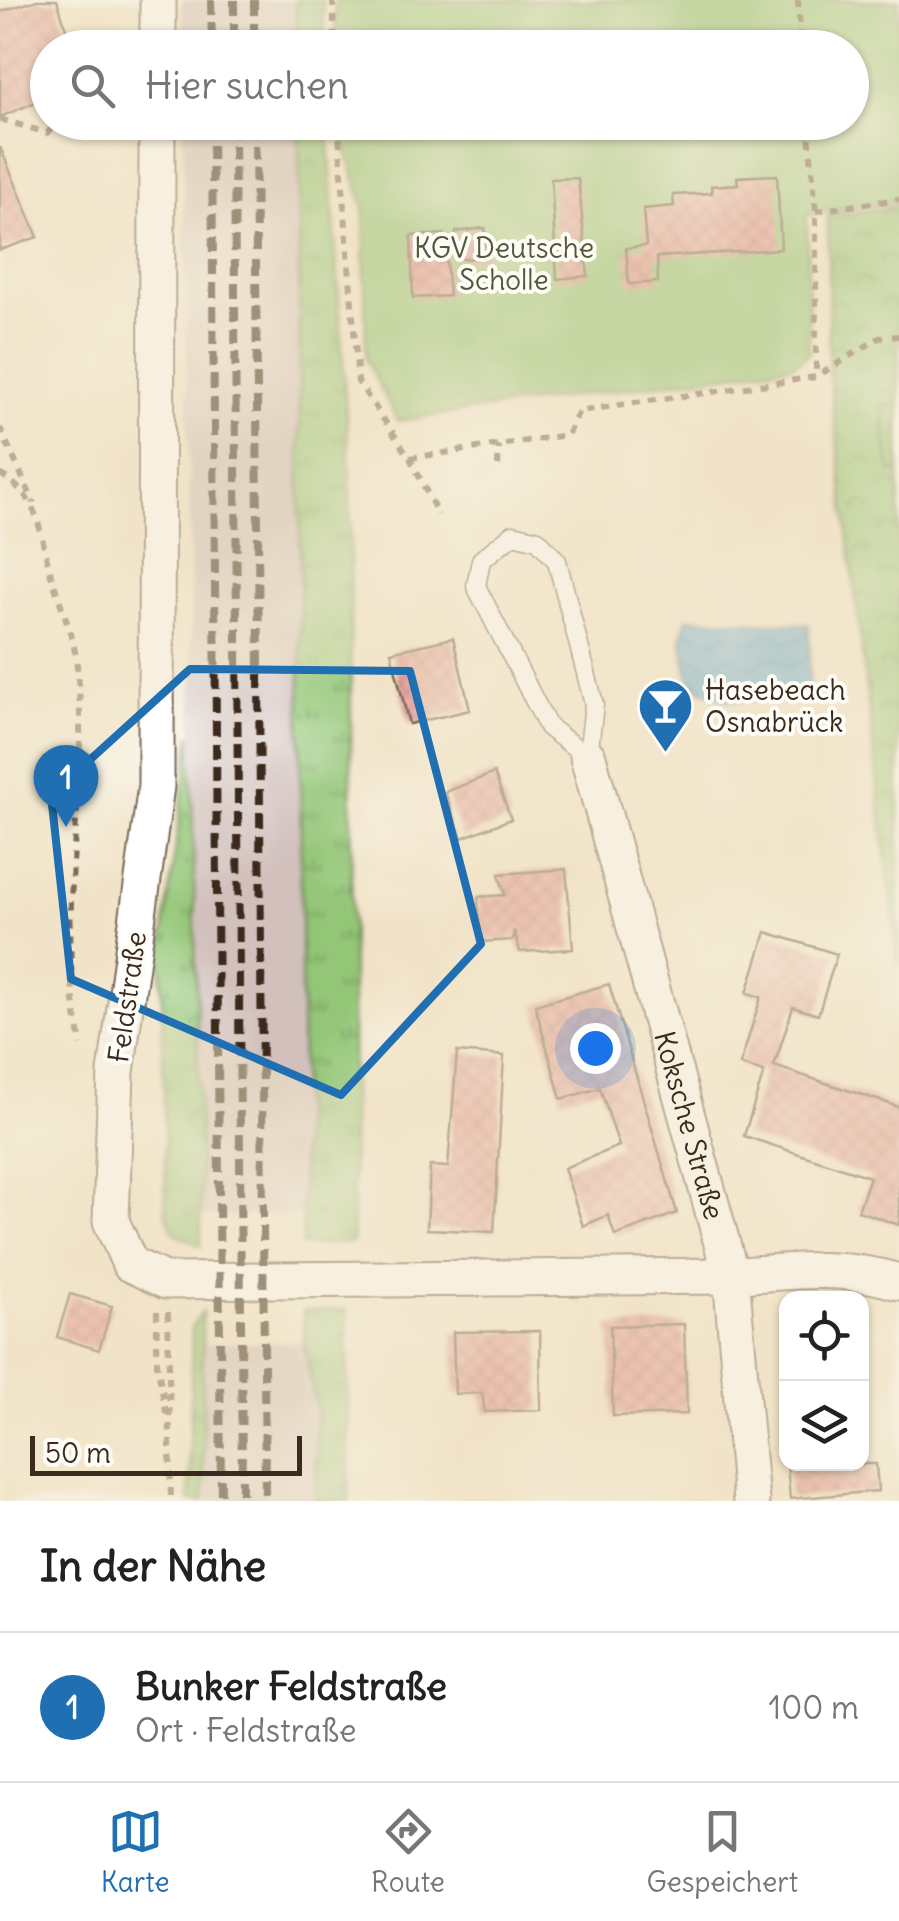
<!DOCTYPE html>
<html lang="de">
<head>
<meta charset="utf-8">
<style>
	:root { --surface:#fff; --page:#f2f2f2; --text:#222; --muted:#767676; --line:#e0e0e0; --accent:#1f6fb2 }
	body { margin:0; font-family:Delius,sans-serif; background:var(--page); color:var(--text) }
	.controls { position:absolute; right:30px; bottom:30px; display:grid; overflow:hidden; border-radius:20px; box-shadow:0 2px 8px #0004 }
	.controls button { width:90px; height:90px; display:grid; place-items:center; padding:0; border:0; border-bottom:2px solid var(--line); background:var(--surface); color:var(--text); font:50px sans-serif }
	.scale { position:absolute; left:30px; bottom:25px; width:272px; box-sizing:border-box; padding-left:10px; border:5px solid #3b2a1e; border-top:0; font-size:28px; line-height:35px; white-space:nowrap; color:#3b2a1e; -webkit-text-stroke:8px #fdfcf7; paint-order:stroke }
	.you { position:absolute; left:595px; top:1048px; width:35px; height:35px; margin:-25px; border:8px solid #fff; border-radius:50%; background:#1a73e8; box-shadow:0 0 0 15px #1a73e833 }
	.badge { display:grid; place-items:center; width:65px; height:65px; border-radius:50%; background:var(--accent); color:#fff; font-size:32px; font-weight:700 }
	.pin { position:absolute; translate:-50% -82px; filter:drop-shadow(0 2px 5px #0008) }
	.pin::after { content:''; position:absolute; top:52px; width:35px; height:30px; background:inherit; clip-path:polygon(0 0,100% 0,50% 100%) }
	.list { margin:0; padding:0; list-style:none }
	h2 { display:flex; justify-content:space-between; align-items:center; height:130px; margin:0; padding:0 40px; font-size:42px }
	h2 small { font-size:32px; font-weight:400; color:var(--muted) }
	.list li { display:grid; grid-template-columns:65px 1fr auto; gap:30px; align-items:center; box-sizing:border-box; height:150px; padding:0 40px; border-top:2px solid var(--line) }
	.list b { display:block; font-size:38px; white-space:nowrap }
	.list p { margin:0; font-size:32px; white-space:nowrap; color:var(--muted) }
	.list em { font-size:32px; font-style:normal; color:var(--muted) }
	.icon { flex:none; width:55px; height:55px; fill:none; stroke:currentColor; stroke-width:2; stroke-linecap:round; stroke-linejoin:round }
	.map { position:relative; flex:none; width:899px; height:1501px; overflow:hidden }
	.search { position:absolute; background:var(--surface); box-shadow:0 2px 8px #0004; left:30px; right:30px; top:30px; height:110px; display:flex; align-items:center; gap:25px; box-sizing:border-box; padding:0 35px; border-radius:55px; color:var(--muted); font-size:38px }
	.sheet { height:280px; background:var(--surface) }
	nav { display:flex; justify-content:space-around; align-items:center; box-sizing:border-box; height:140px; border-top:2px solid var(--line); background:var(--surface); font-size:28px; color:var(--muted) }
	nav a { display:grid; justify-items:center; gap:5px }
	nav .on { color:var(--accent) }
	.map>svg:first-child { display:block }
	.railway { fill:#d1c0bc }
	.grass { fill:url(#grass-tufts); stroke:#67784a; stroke-width:2.5 }
	.park { fill:url(#park-crowns); stroke:#67784a; stroke-width:2.5 }
	.garden { fill:#93c676; stroke:#67784a; stroke-width:2.5 }
	.water { fill:url(#water-waves); stroke:#4a6676; stroke-width:2.5 }
	.building { fill:url(#building-cross-hatch) }
	.lines { fill:none; stroke-linecap:round; stroke-linejoin:round }
	.service-casing { stroke:#7b6b59; stroke-width:21 }
	.minor-casing { stroke:#7b6b59; stroke-width:39 }
	.path { stroke:#7b6b59; stroke-width:6; stroke-dasharray:8 8; stroke-linecap:butt }
	.service { stroke:#fff; stroke-width:18 }
	.minor { stroke:#fff; stroke-width:35 }
	.rail { stroke:#3b2a1e; stroke-width:8; stroke-dasharray:15 8; stroke-linecap:butt }
	.marked { fill:none; stroke:#1f6fb2; stroke-width:8; stroke-linejoin:round }
	.labels { text-anchor:middle; dominant-baseline:central; stroke-width:8; stroke-linejoin:round; paint-order:stroke }
	.park-label { font-size:28px; fill:#555938; stroke:#fdfcf7 }
	.poi-label { font-size:28px; fill:#3b2a1e; stroke:#fdfcf7; text-anchor:start }
	.street-label { font-size:28px; fill:#3b2a1e; stroke:#fdfcf7 }
</style>
</head>
<body>
<div class="map">
<svg width="899" height="1501" viewBox="0 0 899 1501">
	<defs>
		<pattern id="grass-tufts" width="24" height="20" patternUnits="userSpaceOnUse" patternTransform="scale(2.5)"><rect width="24" height="20" fill="#93c676"/><path d="M3 7l-1-3M5 7V3M7 7l1-3M15 17l-1-3M17 17v-4M19 17l1-3" fill="none" stroke="#79a160"/></pattern>
		<pattern id="park-crowns" width="20" height="18" patternUnits="userSpaceOnUse" patternTransform="scale(2.5)"><rect width="20" height="18" fill="#93c676"/><path d="M2 6a3 3 0 1 1 6 0M12 15a3 3 0 1 1 6 0" fill="none" stroke="#79a160"/></pattern>
		<pattern id="water-waves" width="16" height="10" patternUnits="userSpaceOnUse" patternTransform="scale(2.5)"><rect width="16" height="10" fill="#58a2cf"/><path d="M0 5q4-4 8 0t8 0" fill="none" stroke="#4a84a7"/></pattern>
		<pattern id="building-cross-hatch" width="8" height="8" patternUnits="userSpaceOnUse" patternTransform="scale(2.5)"><rect width="8" height="8" fill="#e69992"/><path d="M0 0l8 8M0 8l8-8" fill="none" stroke="#bc7d77"/></pattern>
	</defs>
	<rect width="100%" height="100%" fill="#fdfcf7"/>
	<filter id="ink" filterUnits="userSpaceOnUse"><feTurbulence type="fractalNoise" baseFrequency=".01" numOctaves="2"/><feDisplacementMap in="SourceGraphic" scale="20" xChannelSelector="R" yChannelSelector="G"/><feConvolveMatrix kernelMatrix="1 2 1 2 8 2 1 2 1" color-interpolation-filters="sRGB"/></filter>
	<filter id="wash" filterUnits="userSpaceOnUse"><feTurbulence type="fractalNoise" baseFrequency=".0048" numOctaves="4" result="noise"/><feDisplacementMap in="SourceGraphic" scale="40" xChannelSelector="R" yChannelSelector="G"/><feGaussianBlur stdDeviation="2.25" result="paint"/><feColorMatrix in="noise" values="0 0 0 0 0 0 0 0 0 0 0 0 0 0 0 0 0 1.4 0 .05"/><feComposite in="paint" operator="in"/></filter>
	<g filter="url(#wash)">
		<rect width="100%" height="100%" fill="#f1e3c7"/>
		<g class="railway">
			<polygon points="182,0 296,0 297,47 183,47"/>
			<polygon points="183,123 299,123 302,1215 201,1216"/>
			<polygon points="304,1342 317,1412 316,1501 204,1501 202,1344"/>
		</g>
		<g class="grass">
			<polygon points="296,0 323,0 325,47 297,47"/>
			<polygon points="299,123 328,123 350,475 353,1242 302,1246"/>
			<polygon points="191,734 201,1216 201,1246 174,1232 166,1214 161,954"/>
			<polygon points="347,1310 349,1501 316,1501 317,1412 304,1342 303,1311"/>
			<polygon points="202,1312 204,1501 189,1501 192,1326"/>
		</g>
		<polygon class="park" points="899,206 899,966 829,372 828,216"/>
		<g class="garden">
			<polygon points="335,0 899,0 899,201 807,215 809,353 793,365 398,421 366,360 364,207 338,123 852,122 852,48 336,47"/>
			<polygon points="899,404 899,471 891,472 882,406"/>
		</g>
		<polygon class="water" points="687,618 809,625 810,700 725,700 691,685 681,639"/>
		<g id="blocks">
			<g class="building">
				<polygon points="37,0 57,0 72,48 48,48 48,68 36,71 43,99 0,117 0,12"/>
				<polygon points="0,147 38,237 0,250"/>
				<polygon points="777,175 781,249 657,257 658,282 629,284 626,248 646,246 643,209 674,206 673,195 712,193 711,186 738,184 737,177"/>
				<polygon points="578,178 588,276 557,279 551,179"/>
				<polygon points="485,228 487,258 457,259 456,232"/>
				<polygon points="444,234 449,296 413,298 411,236"/>
				<polygon points="453,638 470,710 409,724 391,652"/>
				<polygon points="494,773 511,819 462,838 445,792"/>
				<polygon points="566,869 573,949 520,952 514,930 513,940 480,942 478,897 505,895 499,874"/>
				<polygon points="766,932 837,954 818,1015 793,1007 774,1066 899,1107 899,1225 858,1211 870,1177 744,1136 764,1072 740,1065 761,997 747,993"/>
				<polygon points="609,984 677,1213 615,1236 608,1215 583,1226 564,1168 619,1146 600,1088 561,1099 535,1005"/>
				<polygon points="457,1052 504,1056 494,1232 427,1229 430,1166 448,1167"/>
				<polygon points="70,1294 112,1306 99,1350 57,1337"/>
				<polygon points="684,1324 687,1414 613,1416 610,1326"/>
				<polygon points="540,1331 541,1410 485,1412 482,1393 455,1394 453,1332"/>
				<polygon points="787,1464 876,1464 878,1491 790,1499"/>
			</g>
		</g>
	</g>
	<g filter="url(#ink)">
		<use href="#blocks" fill-opacity="0" stroke="#7b6b59" stroke-width="2.5"/>
		<g class="lines">
			<defs>
				<polygon id="service" points="513,534 538,540 557,561 594,704 588,757 548,727 476,586 481,560"/>
				<g id="minor">
					<polyline points="158,0 158,48"/>
					<path d="M157 122 156 786 116 1072 111 1221 130 1264 166 1281 731 1276C788 1271 843 1264 899 1282"/>
					<path id="s1" d="M588 757 731 1276 751 1501"/>
				</g>
			</defs>
			<use href="#service" class="service-casing"/>
			<use href="#minor" class="minor-casing"/>
			<g class="path">
				<polyline points="333,0 335,48"/>
				<polyline points="798,0 801,48"/>
				<polyline points="0,119 47,133 59,122"/>
				<polyline points="338,122 358,382 410,458 438,515"/>
				<polyline points="808,122 816,211 816,376"/>
				<polyline points="816,211 899,199"/>
				<polyline points="0,428 34,503"/>
				<polyline points="410,458 567,435 579,411 816,377 879,338 899,336"/>
				<polyline points="498,466 499,446"/>
				<path d="M0 474C38 497 38 524 48 563 56 597 74 631 77 666 91 792 52 921 82 1045"/>
				<polyline points="157,1311 157,1364 167,1417"/>
				<polyline points="168,1312 171,1501"/>
			</g>
			<use href="#service" class="service"/>
			<use href="#minor" class="minor"/>
			<g class="rail">
				<polyline points="211,0 212,48"/>
				<polyline points="234,0 234,48"/>
				<polyline points="254,0 254,48"/>
				<polyline points="212,122 221,1501"/>
				<polyline points="234,122 242,1501"/>
				<polyline points="255,122 265,1501"/>
			</g>
		</g>
	</g>
	<path d="M0 0H899V1501H0ZM190 669 410 671 481 944 341 1095 71 979 51 795Z" fill="#f1e3c7" fill-opacity=".55" fill-rule="evenodd"/>
	<path class="marked" d="M190 669 410 671 481 944 341 1095 71 979 51 795Z"/>
	<defs>
		<symbol id="bar-pin" viewBox="-11 -11 22 30"><path d="M0 17L-7.5 6A9.5 9.5 0 1 1 7.5 6Z" fill="#1f6fb2" stroke="#fdfcf7"/><path d="M-6-5H6L.8 .8V4.5H3.5V6h-7V4.5H-.8V.8Z" fill="#fff"/></symbol>
	</defs>
	<g fill-rule="evenodd">
		<use href="#bar-pin" x="634" y="674" width="63" height="86"/>
	</g>
	<g class="labels">
		<g class="park-label">
			<text x="504" y="248">KGV Deutsche<tspan x="504" dy="32">Scholle</tspan></text>
		</g>
		<g class="poi-label">
			<text x="705" y="690">Hasebeach<tspan x="705" dy="32">Osnabrück</tspan></text>
		</g>
		<g class="street-label">
			<text transform="translate(127 997) rotate(-82)">Feldstraße</text>
			<text stroke="none"><textPath href="#s1" startOffset="382">Koksche Straße</textPath></text>
		</g>
	</g>
</svg>
<div class="controls">
<button><svg class="icon" aria-label="locate" viewBox="0 0 24 24"><circle cx="12" cy="12" r="6"/><path d="M12 2v4M12 18v4M2 12h4M18 12h4"/></svg></button>
<button><svg class="icon" aria-label="layers" viewBox="0 0 24 24"><path d="M12 4l9 5-9 5-9-5zM3 14l9 5 9-5"/></svg></button>
</div>
<div class="scale">50 m</div>
<div class="you"></div>
<div class="pin badge" style="left:66px;top:827px">1</div>
<div class="search"><svg class="icon" aria-label="search" viewBox="0 0 24 24"><circle cx="10" cy="10" r="6"/><path d="M15 15l6 6"/></svg>Hier suchen</div>
</div>
<section class="sheet">
<h2>In der Nähe<small></small></h2>
<ul class="list">
<li><span class="badge">1</span><div><b>Bunker Feldstraße</b><p>Ort · Feldstraße</p></div><em>100 m</em></li>
</ul>
</section>
<nav>
<a class="on"><svg class="icon" aria-label="map" viewBox="0 0 24 24"><path d="M3 6l6-2 6 2 6-2v14l-6 2-6-2-6 2zM9 4v14M15 6v14"/></svg>Karte</a>
<a><svg class="icon" aria-label="directions" viewBox="0 0 24 24"><path d="M12 3l9 9-9 9-9-9zM9 14v-3h6M13 9l2 2-2 2"/></svg>Route</a>
<a><svg class="icon" aria-label="saved" viewBox="0 0 24 24"><path d="M7 4h10v16l-5-4-5 4z"/></svg>Gespeichert</a>
</nav>
</body>
</html>
